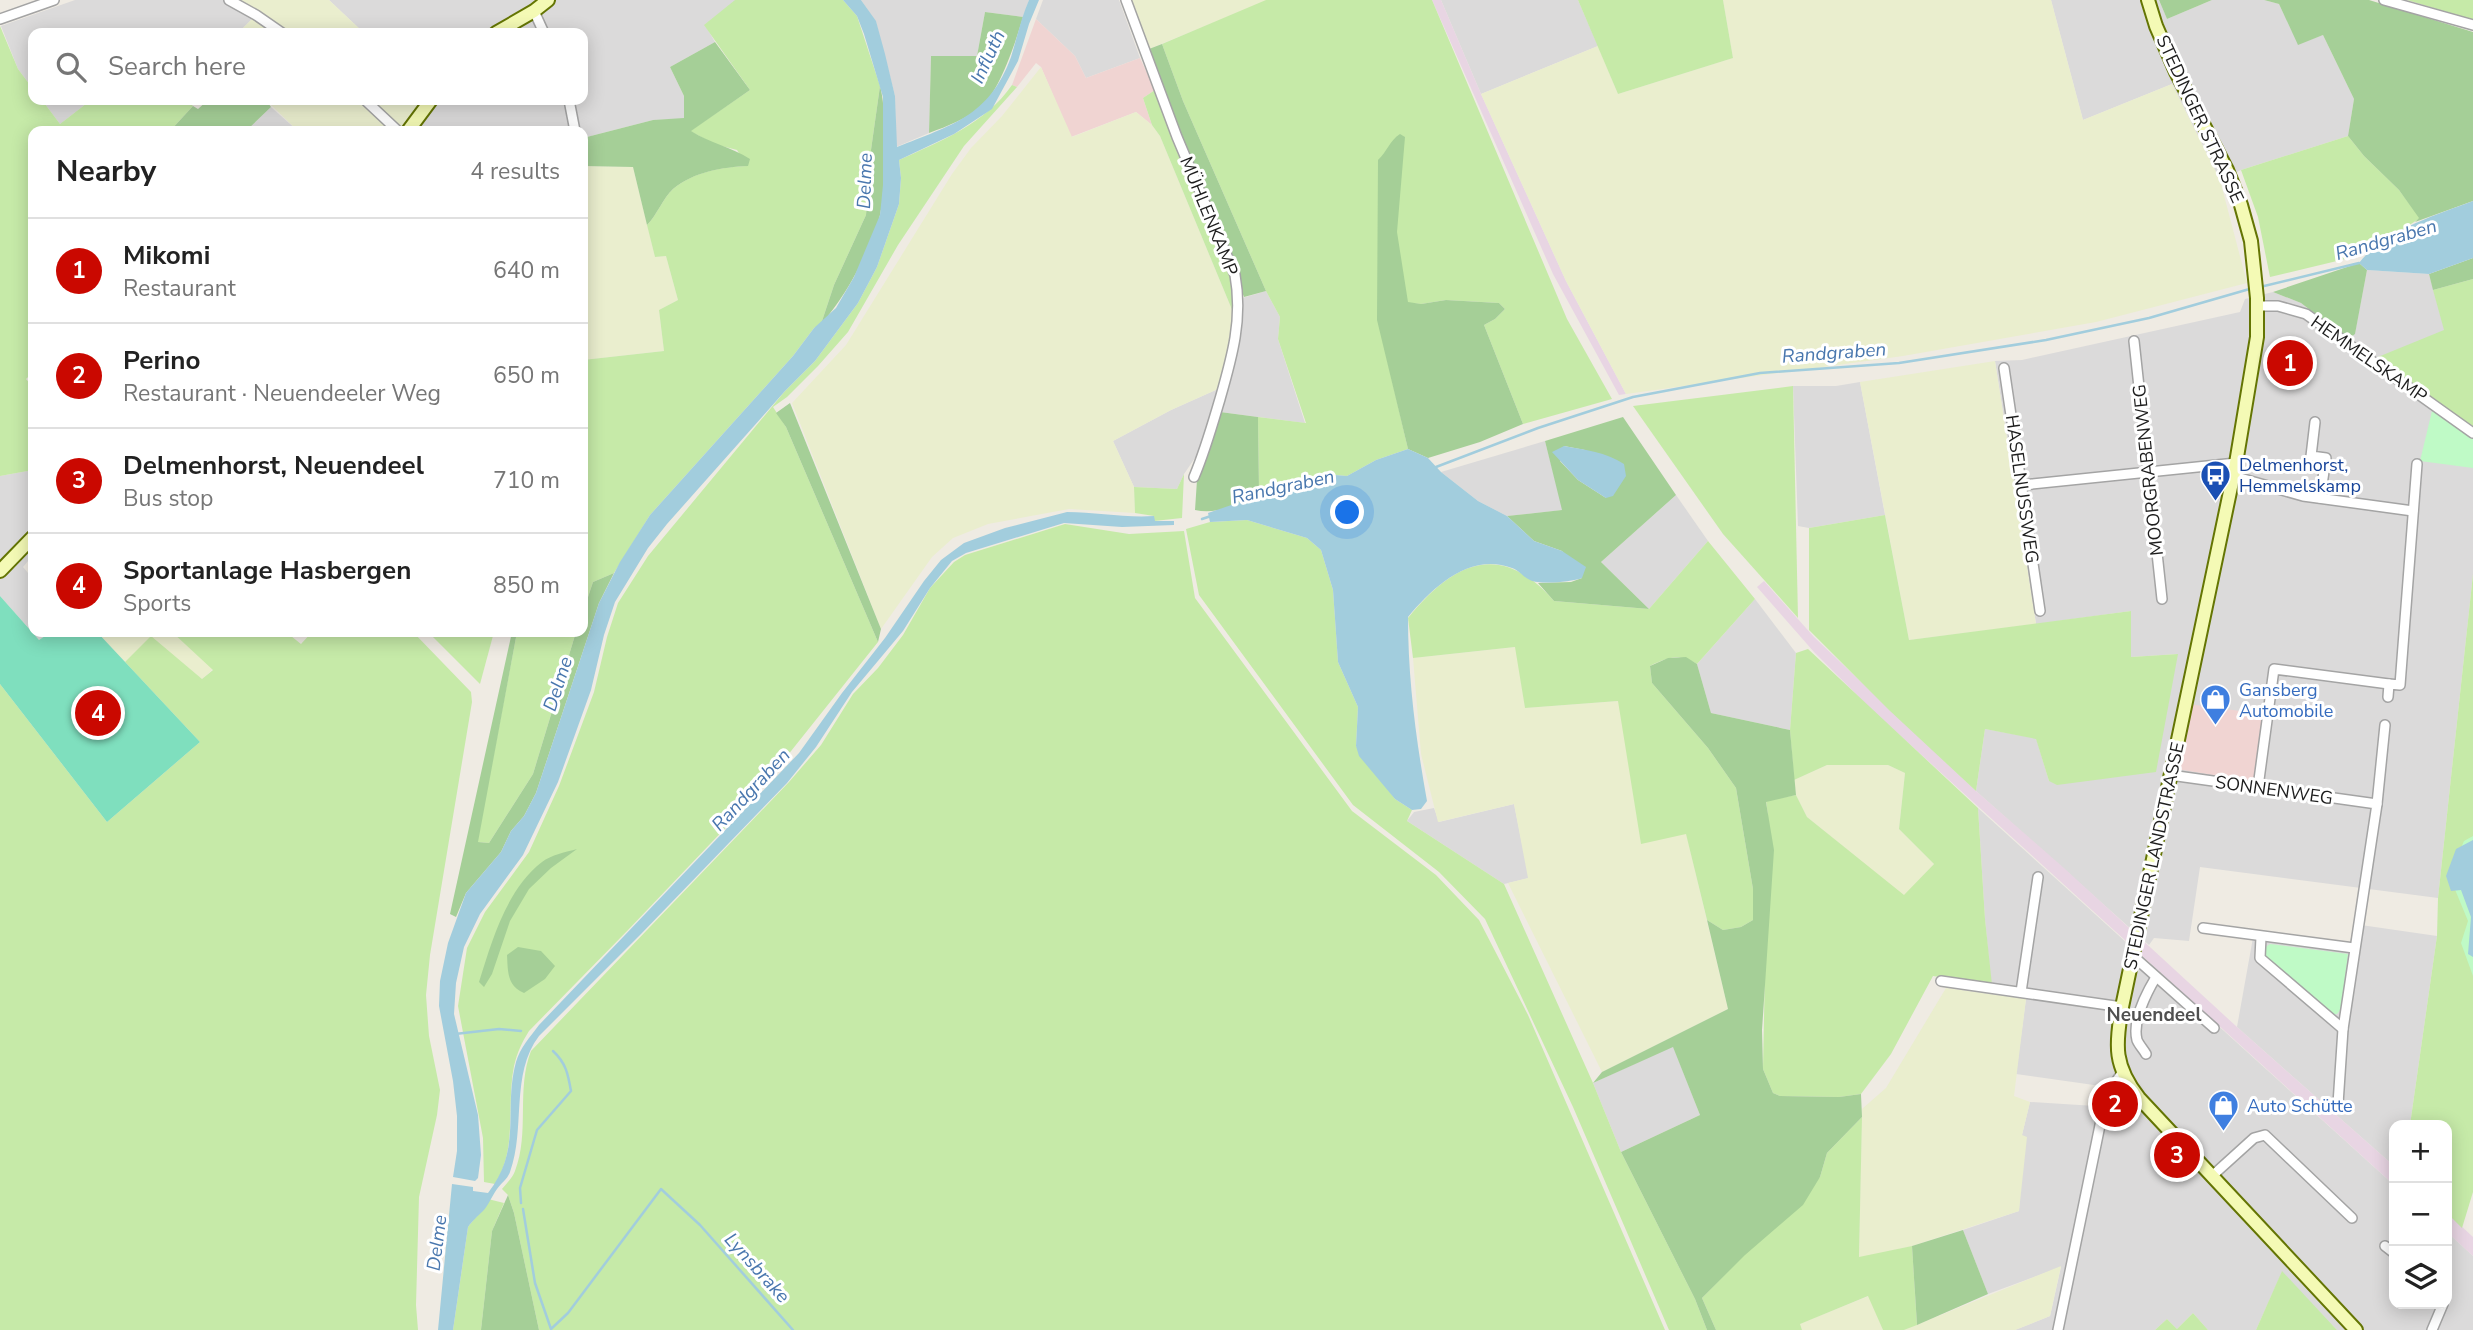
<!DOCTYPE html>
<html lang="en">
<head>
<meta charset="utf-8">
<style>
	:root { --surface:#fff; --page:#f6f6f6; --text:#222; --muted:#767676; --line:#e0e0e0; --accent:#ca0800 }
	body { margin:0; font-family:"Nunito Sans",sans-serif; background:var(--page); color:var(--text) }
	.controls { position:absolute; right:21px; bottom:21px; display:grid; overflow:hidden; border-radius:14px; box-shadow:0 4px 18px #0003 }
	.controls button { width:63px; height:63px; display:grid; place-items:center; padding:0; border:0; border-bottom:2px solid var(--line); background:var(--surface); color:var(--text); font:35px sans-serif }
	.you { position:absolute; left:1348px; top:513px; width:24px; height:24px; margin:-18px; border:5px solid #fff; border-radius:50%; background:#1a73e8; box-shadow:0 0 0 10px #1a73e833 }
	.badge { display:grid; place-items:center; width:46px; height:46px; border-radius:50%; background:var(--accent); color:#fff; font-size:23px; font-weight:700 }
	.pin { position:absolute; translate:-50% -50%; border:4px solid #fff; box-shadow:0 2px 7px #0006 }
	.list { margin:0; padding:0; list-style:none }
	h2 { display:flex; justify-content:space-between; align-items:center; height:91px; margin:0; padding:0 28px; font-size:30px }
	h2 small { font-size:23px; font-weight:400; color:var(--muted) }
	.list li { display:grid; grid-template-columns:46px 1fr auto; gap:21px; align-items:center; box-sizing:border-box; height:105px; padding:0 28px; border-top:2px solid var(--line) }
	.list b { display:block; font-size:26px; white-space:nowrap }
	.list p { margin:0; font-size:23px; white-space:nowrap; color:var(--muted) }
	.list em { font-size:23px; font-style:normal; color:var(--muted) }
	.icon { flex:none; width:38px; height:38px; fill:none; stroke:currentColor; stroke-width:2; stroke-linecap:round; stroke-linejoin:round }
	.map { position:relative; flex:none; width:2473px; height:1330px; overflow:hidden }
	.search { position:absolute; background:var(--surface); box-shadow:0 4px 18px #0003; left:28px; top:28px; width:560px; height:77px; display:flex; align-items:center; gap:18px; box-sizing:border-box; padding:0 24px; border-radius:14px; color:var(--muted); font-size:26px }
	.panel { position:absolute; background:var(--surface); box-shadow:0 4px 18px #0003; left:28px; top:126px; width:560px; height:511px; border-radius:14px }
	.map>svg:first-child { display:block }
	.residential { fill:#dbdada }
	.commercial { fill:#f0d4d2 }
	.industrial { fill:#e8d5e3 }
	.farmland { fill:#eaeece }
	.grass { fill:#c6eaa8 }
	.forest { fill:#a5cf97; fill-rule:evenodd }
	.park { fill:#bffac6 }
	.pitch { fill:#7fdfbe }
	.water { fill:#a2cddd }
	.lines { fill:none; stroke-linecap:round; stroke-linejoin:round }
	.stream { stroke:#a2cddd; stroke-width:2.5 }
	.street-casing { stroke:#a4a4a4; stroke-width:12 }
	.secondary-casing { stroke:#647503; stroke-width:16 }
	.street { stroke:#fff; stroke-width:9 }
	.secondary { stroke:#f4fab5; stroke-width:12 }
	.labels { text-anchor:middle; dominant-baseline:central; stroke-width:6; stroke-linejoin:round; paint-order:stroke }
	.street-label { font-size:18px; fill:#1d1d1d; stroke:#fff }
	.transit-label { font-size:18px; fill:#164399; stroke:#fff; text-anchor:start }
	.shop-label { font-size:18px; fill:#366cbe; stroke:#fff; text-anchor:start }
	.water-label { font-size:19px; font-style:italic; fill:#4977ae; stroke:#fff }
	.neighbourhood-label { font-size:19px; font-weight:bold; fill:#505050; stroke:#fff }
</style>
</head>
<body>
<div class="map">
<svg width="2473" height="1330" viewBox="0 0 2473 1330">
	<rect width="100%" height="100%" fill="#efebe3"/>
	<g class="residential">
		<polygon points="75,0 236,0 259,12 238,33 33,33 33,89 18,69 1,26"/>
		<polygon points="329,0 735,0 736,1 705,25 715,42 670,67 684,96 684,119 653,120 583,138 583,131 399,131 422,100 583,100 583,33 364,33"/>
		<polygon points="861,0 1029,0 1023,17 985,12 977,56 931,56 929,133 896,147 895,96 876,22"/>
		<polygon points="1043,0 1119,0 1140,58 1086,78 1075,56 1036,19"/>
		<polygon points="1441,0 1578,0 1598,46 1481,94"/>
		<polygon points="2051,0 2159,0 2167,19 2212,0 2264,0 2279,4 2298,44 2323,35 2354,99 2348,136 2241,170 2220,180 2172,84 2083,120"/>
		<polygon points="42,100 91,100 60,124"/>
		<polygon points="271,107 298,131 246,131"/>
		<polygon points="2367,270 2429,274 2473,430 2473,574 2438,898 2200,867 2189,941 2154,938 2149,945 1976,791 1985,729 2036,738 2049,781 2177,654 2131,657 2131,611 2036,624 1995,361 2022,360 2240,312 2245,299 2273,292 2301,303 2348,339 2355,333"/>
		<polygon points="1266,291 1280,317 1278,339 1305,423 1220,412 1239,348 1239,299"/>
		<polygon points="1860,382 1885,515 1809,528 1798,526 1793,386 1836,386"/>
		<polygon points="1218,389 1203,446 1184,474 1177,489 1134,487 1113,441 1171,410"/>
		<polygon points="1545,441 1563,510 1507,516 1478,501 1441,472"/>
		<polygon points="33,470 33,555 23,567 33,579 33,632 51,632 39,640 0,596 0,476"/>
		<polygon points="1676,495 1708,541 1649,609 1601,562"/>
		<polygon points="1755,599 1796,653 1790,730 1711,713 1697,664"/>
		<polygon points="1514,804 1529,878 1504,884 1407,821 1414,812 1434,808 1439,822"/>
		<polygon points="1978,808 2394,1185 2394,1304 2447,1304 2447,1232 2473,1256 2473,1330 2337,1330 2282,1272 2256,1330 2208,1330 2193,1313 2177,1329 2167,1319 2155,1330 2015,1330 2050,1316 2061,1267 1988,1294 1963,1230 2019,1211 2022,1135 2030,1102 2095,1106 2101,1086 2016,1074 2026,999 1992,993 1985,919"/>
		<polygon points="2354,924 2437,936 2410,1125 2394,1125 2394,1166 2237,1027 2254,932 2350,942"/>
		<polygon points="1673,1046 1700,1115 1621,1152 1593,1083"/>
	</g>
	<g class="commercial">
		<polygon points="1036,19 1075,56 1086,78 1140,58 1155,90 1143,98 1152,125 1136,112 1071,137 1041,67 1036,63 1017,87 1012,85"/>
		<polygon points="2188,704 2263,714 2255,782 2177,769"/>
	</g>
	<g class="industrial">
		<polygon points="1432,0 1441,0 1481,94 1566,281 1626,394 1619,395 1553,274"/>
		<polygon points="1764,581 1814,637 1976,791 2064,868 2237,1027 2394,1166 2394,1185 1871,709 1814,652 1757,587"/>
		<polygon points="2447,1213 2473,1237 2473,1256 2447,1232"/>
	</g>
	<g class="farmland">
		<polygon points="236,0 329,0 364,33 238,33 259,12"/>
		<polygon points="1132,0 1266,0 1266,1 1149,49"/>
		<polygon points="1723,0 2051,0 2083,120 2172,84 2220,180 2247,283 2096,322 1903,356 1626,394 1566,281 1481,94 1598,46 1618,94 1733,58"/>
		<polygon points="1041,67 1072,137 1136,112 1152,125 1160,136 1233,312 1227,357 1218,389 1171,410 1113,441 1134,487 1135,513 1069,509 988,524 953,538 932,557 881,629 792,403 846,345 952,174 971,148 1002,116"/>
		<polygon points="266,100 422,100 399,131 298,131"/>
		<polygon points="583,166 633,167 655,257 666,256 678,300 659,310 664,351 583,360"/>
		<polygon points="1995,361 2036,624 1909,640 1860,382"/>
		<polygon points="97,632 172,632 213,669 202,679 151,637 125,662"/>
		<polygon points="1516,647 1525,708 1619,701 1641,843 1686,833 1728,1009 1602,1072 1508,883 1528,878 1514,804 1438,822 1421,754 1413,658"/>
		<polygon points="1827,765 1888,765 1905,773 1899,829 1934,864 1904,896 1807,817 1796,795 1794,780"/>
		<polygon points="1946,988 2026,999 2014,1096 2030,1102 2022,1135 2027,1137 2019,1211 1912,1246 1859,1258 1862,1109 1886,1088"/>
		<polygon points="2061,1266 2050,1316 2015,1330 1904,1330"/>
		<polygon points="1869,1296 1883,1330 1802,1330 1799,1324"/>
	</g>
	<g class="grass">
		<path d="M735 0H843L857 16 880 86 871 150 866 215 834 285 821 324 814 328 793 356 650 515 614 573 593 582 583 612V360L664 351 659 310 678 300 666 256 655 257 647 225C657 215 663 198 673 189 693 172 722 167 747 166L737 150 714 144 690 131 750 90 704 25Z"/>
		<polygon points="1266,0 1432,0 1567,319 1612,399 1523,424 1484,325 1495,319 1505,309 1499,303 1446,300 1421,304 1408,303 1378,320 1408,449 1376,460 1347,476 1322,474 1264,494 1259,490 1258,417 1306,423 1278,339 1280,317 1266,291 1183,101 1162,44"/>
		<polygon points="1578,0 1723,0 1733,58 1618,94"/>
		<polygon points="2407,0 2473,0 2473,20"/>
		<polygon points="0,26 18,69 33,89 33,100 42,100 60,124 91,100 187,100 193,106 170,131 33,131 33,372 26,379 33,387 33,470 0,476"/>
		<path d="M1012 85 1017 87 964 146 898 245 848 332 818 366 787 397 773 407 786 427 878 642 752 800 628 930 529 1031C522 1042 517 1053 514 1066 506 1106 518 1148 495 1184L484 1182 483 1138 458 1006 467 948 485 912 529 852 559 786 594 692 607 637 618 603 648 556 785 391 815 361 858 303 877 267 899 204 901 178 899 160C941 141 985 124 1012 85Z"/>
		<polygon points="1155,90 1230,270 1235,289 1233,312 1160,136 1152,125 1143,98"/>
		<polygon points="2348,136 2364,156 2399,190 2420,218 2366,254 2270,277 2258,217 2241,170"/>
		<polygon points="2473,279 2473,430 2373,359 2444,330 2433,290"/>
		<polygon points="1793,386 1798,618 1723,534 1633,406"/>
		<polygon points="1184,474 1182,518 1154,521 1154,516 1135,513 1134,487 1177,489"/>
		<polygon points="1885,515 1909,640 2131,611 2131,657 2178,654 2156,772 2057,785 2049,781 2036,739 1985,729 1976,791 1889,710 1809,630 1809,528"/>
		<polygon points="1247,520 1307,538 1321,550 1333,590 1338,662 1358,707 1356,746 1395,799 1412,810 1407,821 1504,884 1593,1083 1621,1152 1695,1299 1707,1330 1669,1330 1573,1107 1485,919 1439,872 1353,805 1199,595 1186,529 1210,522"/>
		<path d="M1065 524 1129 534 1184 531 1195 598 1352 811 1436 875 1479 920 1528 1015 1665 1330H539L514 1213 508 1195 502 1189C507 1183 513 1177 515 1171 530 1133 516 1089 531 1051L789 782 821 745 853 694 878 668 903 635 930 588 954 562 965 555Z"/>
		<path d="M1708 541 1755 599 1697 664C1679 653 1668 657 1650 666L1652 683 1708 748 1736 788 1753 889V920L1741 927 1723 930 1707 920 1686 834 1641 844 1618 701 1525 708 1515 647 1413 658 1408 618C1454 561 1501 540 1554 601L1649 609Z"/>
		<polygon points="2473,574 2473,1192 2462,1228 2447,1213 2447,1125 2410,1125 2437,936 2438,898"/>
		<polygon points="172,632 286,632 301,644 312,632 413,632 471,692 472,702 430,955 426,995 429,1036 440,1090 437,1115 419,1197 416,1305 418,1330 0,1330 0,684 107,822 200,742 125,662 151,636 202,679 213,670"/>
		<polygon points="428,632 494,632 480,684"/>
		<polygon points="517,632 576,632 533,774 489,843 477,842"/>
		<polygon points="1808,649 1978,808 1985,919 1992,985 1933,976 1891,1054 1861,1094 1839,1097 1780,1096 1773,1093 1763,1069 1768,815 1766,801 1796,795 1807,817 1904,895 1934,864 1899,829 1905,773 1888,765 1827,765 1794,780 1790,730 1796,653"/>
		<polygon points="1862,1117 1859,1257 1912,1246 1917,1325 1904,1330 1883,1330 1868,1296 1800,1324 1802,1330 1716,1330 1702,1298 1820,1177 1827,1153"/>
		<path d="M488 1199 504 1203 492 1231 481 1330H453L468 1227C475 1217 484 1211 488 1199Z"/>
		<polygon points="2282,1271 2337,1330 2256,1330"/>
		<polygon points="2193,1313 2208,1330 2155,1330 2167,1319 2177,1329"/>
	</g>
	<g class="forest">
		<polygon points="2159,0 2212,0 2167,19"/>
		<polygon points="2264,0 2369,0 2473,32 2473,201 2415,222 2419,218 2399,190 2364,156 2348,136 2354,99 2323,35 2298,45 2279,4"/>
		<path d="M985 12 1023 17C1016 41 1000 90 982 106 966 119 948 126 929 133L931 56H977Z"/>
		<path d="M715 42 750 90 691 131C710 143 731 147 750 159L748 166C723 167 693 172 673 189 663 198 657 215 647 225L633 167 583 166V138L653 120 684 118V96L670 67Z"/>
		<polygon points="1162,44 1183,101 1266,291 1244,297 1149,49"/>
		<path d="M880 86C885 105 884 125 884 145 883 168 885 193 880 215 871 250 845 298 821 324L834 285 866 215 871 150Z"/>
		<polygon points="208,100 266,100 271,107 246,131 170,131 193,106 198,109"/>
		<path d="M1400 134 1405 137 1397 232 1408 302 1421 304 1446 300 1499 303 1505 309 1495 319 1484 325 1523 424 1480 442 1428 458 1408 449 1377 320 1378 160C1387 152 1389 141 1400 134Z"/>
		<polygon points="2473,258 2473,279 2433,290 2429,274"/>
		<polygon points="2359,263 2367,270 2355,334 2348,339 2301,303 2273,292"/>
		<polygon points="790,403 881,629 878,642 786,427 776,413"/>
		<path d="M1220 412 1258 417 1259 490 1264 494C1242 503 1219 515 1195 510L1197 480Z"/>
		<path d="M1623 417 1676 495 1601 562 1649 609 1554 601 1538 583 1571 582 1582 578 1562 551 1534 541 1507 516 1562 510 1545 441ZM1564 446 1585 450 1606 498 1578 480 1560 461Z"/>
		<polygon points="614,573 599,603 536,793 524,816 511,831 501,852 466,893 456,917 450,914 512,632 517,632 478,842 489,843 533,774 576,632 583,632 583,612 593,582"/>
		<polygon points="1686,657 1697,664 1711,713 1790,730 1796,795 1766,802 1774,850 1762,1030 1763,1069 1773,1093 1780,1096 1839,1097 1861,1094 1862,1117 1827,1153 1820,1177 1803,1205 1745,1255 1702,1298 1716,1330 1707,1330 1695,1299 1621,1152 1700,1115 1673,1047 1593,1083 1602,1072 1728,1009 1707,920 1723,930 1741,927 1753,920 1753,889 1736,788 1708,748 1652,683 1650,666 1668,658"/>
		<path d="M577 849 551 868 529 889 510 921 492 974 484 987 479 982C492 941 506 890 542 862 551 855 566 852 577 849Z"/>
		<path d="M518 947 541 951 555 966 545 979 524 993C507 986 508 972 507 955Z"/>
		<polygon points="508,1195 514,1213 539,1330 481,1330 492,1231"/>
		<polygon points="1963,1230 1988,1294 1917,1325 1912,1246"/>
	</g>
	<g class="park">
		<polygon points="2432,411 2473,439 2473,468 2420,461"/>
		<polygon points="2473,836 2473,976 2461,943 2468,921 2449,875 2464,841"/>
		<polygon points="2270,944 2348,954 2341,1009 2337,1014 2332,1015 2264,956 2264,948"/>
	</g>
	<polygon class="pitch" points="0,596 39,640 51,632 97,632 200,742 107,822 0,684"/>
	<g class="water">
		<path d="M843 0H861L876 21 885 54 895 96 897 147C951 125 989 117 1011 57 1017 38 1021 18 1029 0H1039L1029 24 1018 61 992 109 954 134 899 160 901 178 899 204 877 267 858 303 815 361 785 391 667 524 648 548 615 602 604 635 591 690 558 782 523 855 480 914 464 947 456 983 454 1014 478 1115 481 1155 478 1178 475 1181 453 1177 457 1151V1116L453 1081 439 1006 440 981 448 943 466 893 501 852 511 831 524 816 536 793 599 603 620 562 650 515 793 356 814 328 836 308 854 277 880 215 883 185V97L864 34 857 16Z"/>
		<path d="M2473 201V258L2429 274 2367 270 2359 263C2383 231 2436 215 2473 201Z"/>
		<path d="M1564 446C1585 450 1606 452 1624 464L1626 476 1613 496 1606 498 1578 480 1552 452Z"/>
		<path d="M1408 449 1428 458 1441 472 1478 501 1507 516 1534 541 1562 551 1586 567 1582 578C1571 582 1540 585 1530 580 1523 577 1519 570 1512 568 1470 552 1433 587 1408 617 1408 679 1416 740 1427 801L1421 809 1412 810 1395 799 1359 756 1356 746 1358 707 1338 662 1333 590 1321 550 1307 538 1247 520 1210 522 1208 513 1322 474 1347 476 1376 460Z"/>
		<path d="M1067 512C1096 512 1125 518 1154 516L1155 521H1174V525L1122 527 1064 523 966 553 952 561 930 588 903 631 852 692 816 747 787 783 641 934 539 1036C510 1074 526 1129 510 1172 507 1180 501 1183 497 1189 492 1196 488 1206 483 1211 477 1217 473 1220 468 1227L453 1330H438L452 1184 473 1187V1191L488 1193C523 1148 503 1110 516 1062 520 1048 530 1037 539 1025L799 753 842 693 885 638 924 581 941 560 964 543 1005 528Z"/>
		<polygon points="2473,840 2473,957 2468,954 2471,917 2461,890 2451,891 2446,876 2456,849"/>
	</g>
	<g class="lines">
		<g class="stream">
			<polyline points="2260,287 2359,263"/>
			<polyline points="1436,467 1538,428 1633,397 1760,373 1899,363 2046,340 2149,318 2253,288"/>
			<polyline points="1202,519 1211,516"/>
			<polyline points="455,1034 499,1029 521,1031"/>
			<path d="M521 1203 520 1188 537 1130 571 1091C568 1074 566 1063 553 1051"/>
			<polyline points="523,1209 535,1283 551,1329 568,1313 661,1189 700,1225 793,1330"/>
		</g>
		<defs>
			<g id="street">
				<polyline points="229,0 256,15 282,33"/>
				<path d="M1126 0 1177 137 1235 275C1243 319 1232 357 1220 399 1212 426 1205 451 1194 477"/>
				<polyline points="2384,0 2473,25"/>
				<polyline points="534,11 544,33"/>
				<polyline points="0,19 54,0"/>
				<polyline points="365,100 398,131"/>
				<polyline points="569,100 575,131"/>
				<polyline points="2257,306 2278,306 2306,314 2473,433"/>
				<polyline points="2134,341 2162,599"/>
				<polyline points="2004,368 2040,611"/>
				<polyline points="2315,422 2311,456 2326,458 2320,498"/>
				<polyline points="2233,476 2303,496 2413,511"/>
				<polyline points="2023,485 2236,463"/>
				<polyline points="2388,697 2389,684 2400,685 2417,464"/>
				<polyline points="2170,775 2377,804 2343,1029 2338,1104"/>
				<polyline points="2258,787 2274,669 2389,684"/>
				<polyline points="2377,804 2385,725"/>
				<polyline points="2203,928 2354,948"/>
				<polyline points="2261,937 2260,958 2343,1029"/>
				<polyline points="2133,956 2214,1028"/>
				<polyline points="1941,981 2122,1007"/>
				<polyline points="2021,992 2038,877"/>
				<path d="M2146 1054C2144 1050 2139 1045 2137 1040 2132 1021 2147 992 2156 977"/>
				<polyline points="2212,1176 2254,1138 2265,1135 2352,1218"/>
				<polyline points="2385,1246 2394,1253"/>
				<polyline points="2058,1330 2106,1096 2122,1073"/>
				<polyline points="2432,1330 2443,1304"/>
			</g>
			<g id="secondary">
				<path d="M2148 0 2156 26 2176 72 2227 170 2241 205 2251 241 2257 298V337L2236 463 2122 1007C2115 1046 2114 1066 2139 1098L2356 1330"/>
				<polyline points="496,33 534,11 548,0"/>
				<polyline points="408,131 431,100"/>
				<polyline points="0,571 33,537"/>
			</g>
		</defs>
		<use href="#street" class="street-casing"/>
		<use href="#secondary" class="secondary-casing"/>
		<use href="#street" class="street"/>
		<use href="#secondary" class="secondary"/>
	</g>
	<defs>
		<symbol id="bus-pin" viewBox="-11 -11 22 30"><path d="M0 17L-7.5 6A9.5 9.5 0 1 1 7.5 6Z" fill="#1a4fb4" stroke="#fff"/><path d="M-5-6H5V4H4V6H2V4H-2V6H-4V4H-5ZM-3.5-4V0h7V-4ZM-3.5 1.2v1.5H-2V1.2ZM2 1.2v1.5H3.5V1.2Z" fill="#fff"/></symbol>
		<symbol id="shop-pin" viewBox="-11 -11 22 30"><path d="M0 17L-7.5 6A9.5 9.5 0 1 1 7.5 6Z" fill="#3f7fe0" stroke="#fff"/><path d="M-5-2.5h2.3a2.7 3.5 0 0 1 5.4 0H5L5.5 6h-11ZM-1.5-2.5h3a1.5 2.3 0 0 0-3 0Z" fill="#fff"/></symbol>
	</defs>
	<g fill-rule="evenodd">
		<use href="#bus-pin" x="2198" y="458" width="35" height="47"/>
		<use href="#shop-pin" x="2198" y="682" width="35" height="47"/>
		<use href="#shop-pin" x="2206" y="1088" width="35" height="47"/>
	</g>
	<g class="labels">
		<g class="street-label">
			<text transform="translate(2200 119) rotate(65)">STEDINGER STRASSE</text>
			<text transform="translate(1209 216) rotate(68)">MÜHLENKAMP</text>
			<text transform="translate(2369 359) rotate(35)">HEMMELSKAMP</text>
			<text transform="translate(2148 470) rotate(-96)">MOORGRABENWEG</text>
			<text transform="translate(2022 489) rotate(82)">HASELNUSSWEG</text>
			<text transform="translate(2274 790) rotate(8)">SONNENWEG</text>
			<text transform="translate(2154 856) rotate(-78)">STEDINGER LANDSTRASSE</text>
		</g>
		<g class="transit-label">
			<text x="2239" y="465">Delmenhorst,<tspan x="2239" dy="21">Hemmelskamp</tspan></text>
		</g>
		<g class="shop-label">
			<text x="2239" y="690">Gansberg<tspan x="2239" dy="21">Automobile</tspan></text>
			<text x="2247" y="1106">Auto Schütte</text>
		</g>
		<g class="water-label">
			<text transform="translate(988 57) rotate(-65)">Influth</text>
			<text transform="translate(865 181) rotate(-88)">Delme</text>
			<text transform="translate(2386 240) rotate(-16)">Randgraben</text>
			<text transform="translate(1834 353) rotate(-4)">Randgraben</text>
			<text transform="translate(1283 487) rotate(-12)">Randgraben</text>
			<text transform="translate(558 684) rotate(-72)">Delme</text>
			<text transform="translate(751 790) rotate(-47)">Randgraben</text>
			<text transform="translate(437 1243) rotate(-83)">Delme</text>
			<text transform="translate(757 1268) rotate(48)">Lynsbrake</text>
		</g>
		<g class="neighbourhood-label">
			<text x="2154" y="1015">Neuendeel</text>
		</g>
	</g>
</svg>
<div class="controls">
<button>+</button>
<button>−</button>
<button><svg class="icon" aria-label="layers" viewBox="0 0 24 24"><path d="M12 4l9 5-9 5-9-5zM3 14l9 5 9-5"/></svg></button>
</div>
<div class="you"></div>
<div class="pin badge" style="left:2290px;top:363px">1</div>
<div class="pin badge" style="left:2115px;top:1104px">2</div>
<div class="pin badge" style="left:2177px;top:1155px">3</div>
<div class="pin badge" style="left:98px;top:713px">4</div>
<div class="search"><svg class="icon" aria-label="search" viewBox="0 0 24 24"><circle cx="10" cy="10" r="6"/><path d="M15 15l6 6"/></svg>Search here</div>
<section class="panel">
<h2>Nearby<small>4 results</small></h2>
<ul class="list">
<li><span class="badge">1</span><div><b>Mikomi</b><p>Restaurant</p></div><em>640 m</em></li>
<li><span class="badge">2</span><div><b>Perino</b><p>Restaurant · Neuendeeler Weg</p></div><em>650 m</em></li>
<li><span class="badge">3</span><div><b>Delmenhorst, Neuendeel</b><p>Bus stop</p></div><em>710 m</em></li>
<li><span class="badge">4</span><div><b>Sportanlage Hasbergen</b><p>Sports</p></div><em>850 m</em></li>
</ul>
</section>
</div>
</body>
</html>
